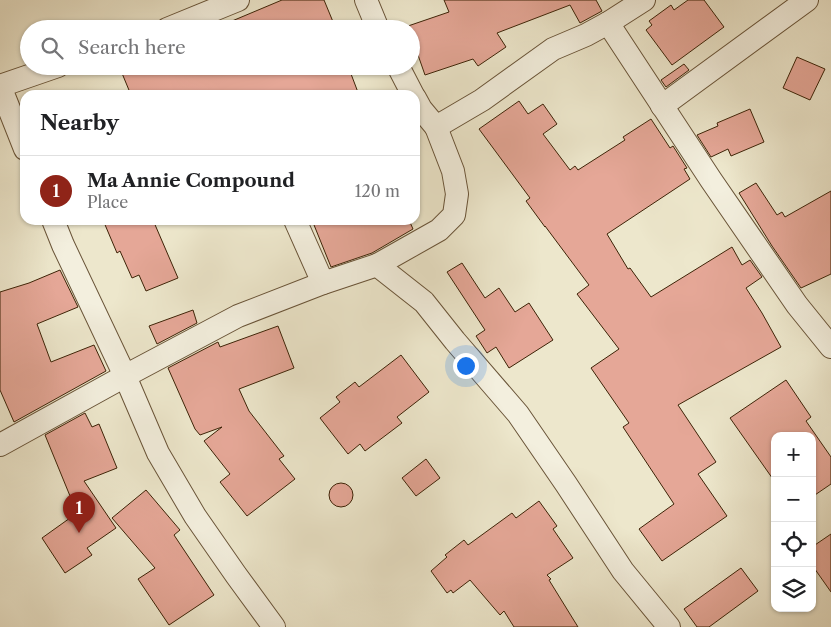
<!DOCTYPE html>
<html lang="en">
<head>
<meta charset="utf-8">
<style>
	:root { --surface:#fff; --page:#f2f2f2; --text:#202124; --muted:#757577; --line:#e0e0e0; --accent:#8f2418 }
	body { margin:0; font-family:"Libre Caslon Text",serif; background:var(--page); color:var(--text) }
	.controls { position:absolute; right:15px; bottom:15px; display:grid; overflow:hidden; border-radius:10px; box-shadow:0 1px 4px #0004 }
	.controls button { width:45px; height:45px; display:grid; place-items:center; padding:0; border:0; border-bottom:1px solid var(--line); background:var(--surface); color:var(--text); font:25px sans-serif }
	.you { position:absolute; left:465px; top:365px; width:18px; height:18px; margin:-12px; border:4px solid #fff; border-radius:50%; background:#1a73e8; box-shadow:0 0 0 8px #1a73e833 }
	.badge { display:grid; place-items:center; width:32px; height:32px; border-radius:50%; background:var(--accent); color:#fff; font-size:16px; font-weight:700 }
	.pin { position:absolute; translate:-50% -41px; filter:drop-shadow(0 1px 2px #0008) }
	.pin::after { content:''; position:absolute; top:26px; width:18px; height:15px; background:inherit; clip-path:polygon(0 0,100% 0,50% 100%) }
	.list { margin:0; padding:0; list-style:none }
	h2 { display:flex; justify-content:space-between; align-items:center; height:65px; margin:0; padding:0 20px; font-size:21px }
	h2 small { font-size:16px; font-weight:400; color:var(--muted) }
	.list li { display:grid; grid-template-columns:32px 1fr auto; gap:15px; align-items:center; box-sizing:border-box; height:70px; padding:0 20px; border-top:1px solid var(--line) }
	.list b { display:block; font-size:19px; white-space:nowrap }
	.list p { margin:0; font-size:16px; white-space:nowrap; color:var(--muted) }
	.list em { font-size:16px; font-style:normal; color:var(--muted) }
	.icon { flex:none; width:28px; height:28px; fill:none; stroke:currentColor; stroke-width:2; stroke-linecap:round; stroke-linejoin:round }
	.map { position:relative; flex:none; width:831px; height:627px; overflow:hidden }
	.search { position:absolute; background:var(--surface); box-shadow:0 1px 4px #0004; left:20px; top:20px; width:400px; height:55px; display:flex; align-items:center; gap:12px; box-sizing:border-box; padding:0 18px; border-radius:28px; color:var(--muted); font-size:19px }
	.panel { position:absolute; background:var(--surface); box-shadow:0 1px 4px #0004; left:20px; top:90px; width:400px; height:135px; border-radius:15px }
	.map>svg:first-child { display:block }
	.building { fill:#e5a797; stroke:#3d2307 }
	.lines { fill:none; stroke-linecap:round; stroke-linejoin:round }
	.minor-casing { stroke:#695438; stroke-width:24 }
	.minor { stroke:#f3efde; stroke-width:22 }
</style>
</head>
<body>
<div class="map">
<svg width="831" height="627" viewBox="0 0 831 627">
	<rect width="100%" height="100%" fill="#ede7cc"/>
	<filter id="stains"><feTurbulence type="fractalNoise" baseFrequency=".004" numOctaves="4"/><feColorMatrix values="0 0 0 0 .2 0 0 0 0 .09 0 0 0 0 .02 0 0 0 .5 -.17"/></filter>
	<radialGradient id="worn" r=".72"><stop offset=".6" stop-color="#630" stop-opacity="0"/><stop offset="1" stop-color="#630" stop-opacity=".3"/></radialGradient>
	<g class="building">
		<polygon points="282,0 324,0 336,29 213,29"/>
		<polygon points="444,0 596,0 602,11 580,23 570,5 497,33 506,47 478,66 473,59 425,75 411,35 411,29 409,29 408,26 449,12"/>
		<polygon points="688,0 704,0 724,27 672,65 646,30 652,25 649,21 671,5 674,10"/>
		<polygon points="797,57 825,69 810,100 783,88"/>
		<polygon points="684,64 689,70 666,87 661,80"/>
		<polygon points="119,66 348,66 359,95 131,95"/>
		<polygon points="519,101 528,114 543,104 557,124 543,134 570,170 575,166 578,170 625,140 623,137 651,119 670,148 673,146 687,168 684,169 690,179 607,234 628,269 630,268 651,297 732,247 742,265 750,260 762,277 746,288 762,313 781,347 678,405 716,462 698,474 727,516 662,561 639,529 674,504 623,427 629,423 591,368 619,349 577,294 589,285 545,226 545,227 526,201 530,198 479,129"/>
		<polygon points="750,109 764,142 731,156 728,149 711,157 697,135 718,126 717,123"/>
		<polygon points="756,183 777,215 782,212 785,217 831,191 831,274 801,288 772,246 739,193"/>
		<polygon points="103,220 153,220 178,278 146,291 139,275 132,278 120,251 117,253"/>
		<polygon points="312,220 409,220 413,229 372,253 331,267"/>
		<polygon points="462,263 485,298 499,288 515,312 529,303 553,340 509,368 496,347 487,353 476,336 485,330 447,272"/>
		<polygon points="60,270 78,307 37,324 51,362 94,345 106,371 14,422 0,390 0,292 29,283"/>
		<polygon points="193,310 197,323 157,344 149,326"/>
		<polygon points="278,326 294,368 239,389 249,411 284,456 279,459 295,479 247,516 220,482 230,474 204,441 222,427 200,435 195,429 168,368 218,342 220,347"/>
		<polygon points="401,355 429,392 397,417 402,423 365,451 360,444 348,454 320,418 340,402 336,397 355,382 359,387"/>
		<polygon points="786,380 811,417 806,421 831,457 831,484 812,497 812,436 775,436 775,482 730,418"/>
		<polygon points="85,413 92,427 99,424 117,468 84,481 116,528 87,548 92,555 65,573 42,538 77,513 45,435"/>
		<polygon points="426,459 440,478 416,496 402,478"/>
		<circle cx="341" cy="495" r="12"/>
		<polygon points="146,490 180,530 174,535 214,595 169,625 138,579 155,568 112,518"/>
		<polygon points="539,501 557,526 553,529 573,558 547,575 551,579 549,580 578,627 514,627 504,611 500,615 470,580 453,593 451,590 447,593 431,571 447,557 445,555 464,540 468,545 512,513 516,518"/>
		<polygon points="831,534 831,592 812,565 812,547"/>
		<polygon points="741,568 758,591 709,627 697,627 684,609"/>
	</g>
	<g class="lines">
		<defs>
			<g id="minor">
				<polyline points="366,0 378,29"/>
				<polyline points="608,23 711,180 797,305 831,347"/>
				<polyline points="167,29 238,0"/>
				<polyline points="398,66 413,95"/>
				<polyline points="415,98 421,109 436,127 482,100 553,49 586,35 608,23 644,0"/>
				<polyline points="662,106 807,0"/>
				<polyline points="25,149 0,86 58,66"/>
				<polyline points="53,220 63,245 125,376 158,453 195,516 236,575 274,627"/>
				<polyline points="295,220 323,283"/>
				<polyline points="377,265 439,230 454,215 457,194 453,171 436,127"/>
				<polyline points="0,445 125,376 238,316 323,283 377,265 424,302 455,341 518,414 566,484 623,571 669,627"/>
			</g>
		</defs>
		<use href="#minor" class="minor-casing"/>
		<use href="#minor" class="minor"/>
	</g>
	<rect width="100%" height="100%" filter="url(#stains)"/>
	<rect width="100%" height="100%" fill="url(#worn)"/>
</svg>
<div class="controls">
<button>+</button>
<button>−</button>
<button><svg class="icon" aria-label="locate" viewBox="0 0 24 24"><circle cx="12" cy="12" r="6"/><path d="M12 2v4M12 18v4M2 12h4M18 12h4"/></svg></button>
<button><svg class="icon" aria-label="layers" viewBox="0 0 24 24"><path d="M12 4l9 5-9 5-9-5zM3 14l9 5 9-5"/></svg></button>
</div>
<div class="you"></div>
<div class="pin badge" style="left:79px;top:533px">1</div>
<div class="search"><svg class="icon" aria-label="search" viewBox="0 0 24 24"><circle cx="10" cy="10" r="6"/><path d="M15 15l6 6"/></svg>Search here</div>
<section class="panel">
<h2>Nearby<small></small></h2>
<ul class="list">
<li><span class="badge">1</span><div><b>Ma Annie Compound</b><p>Place</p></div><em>120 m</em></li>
</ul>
</section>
</div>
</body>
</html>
